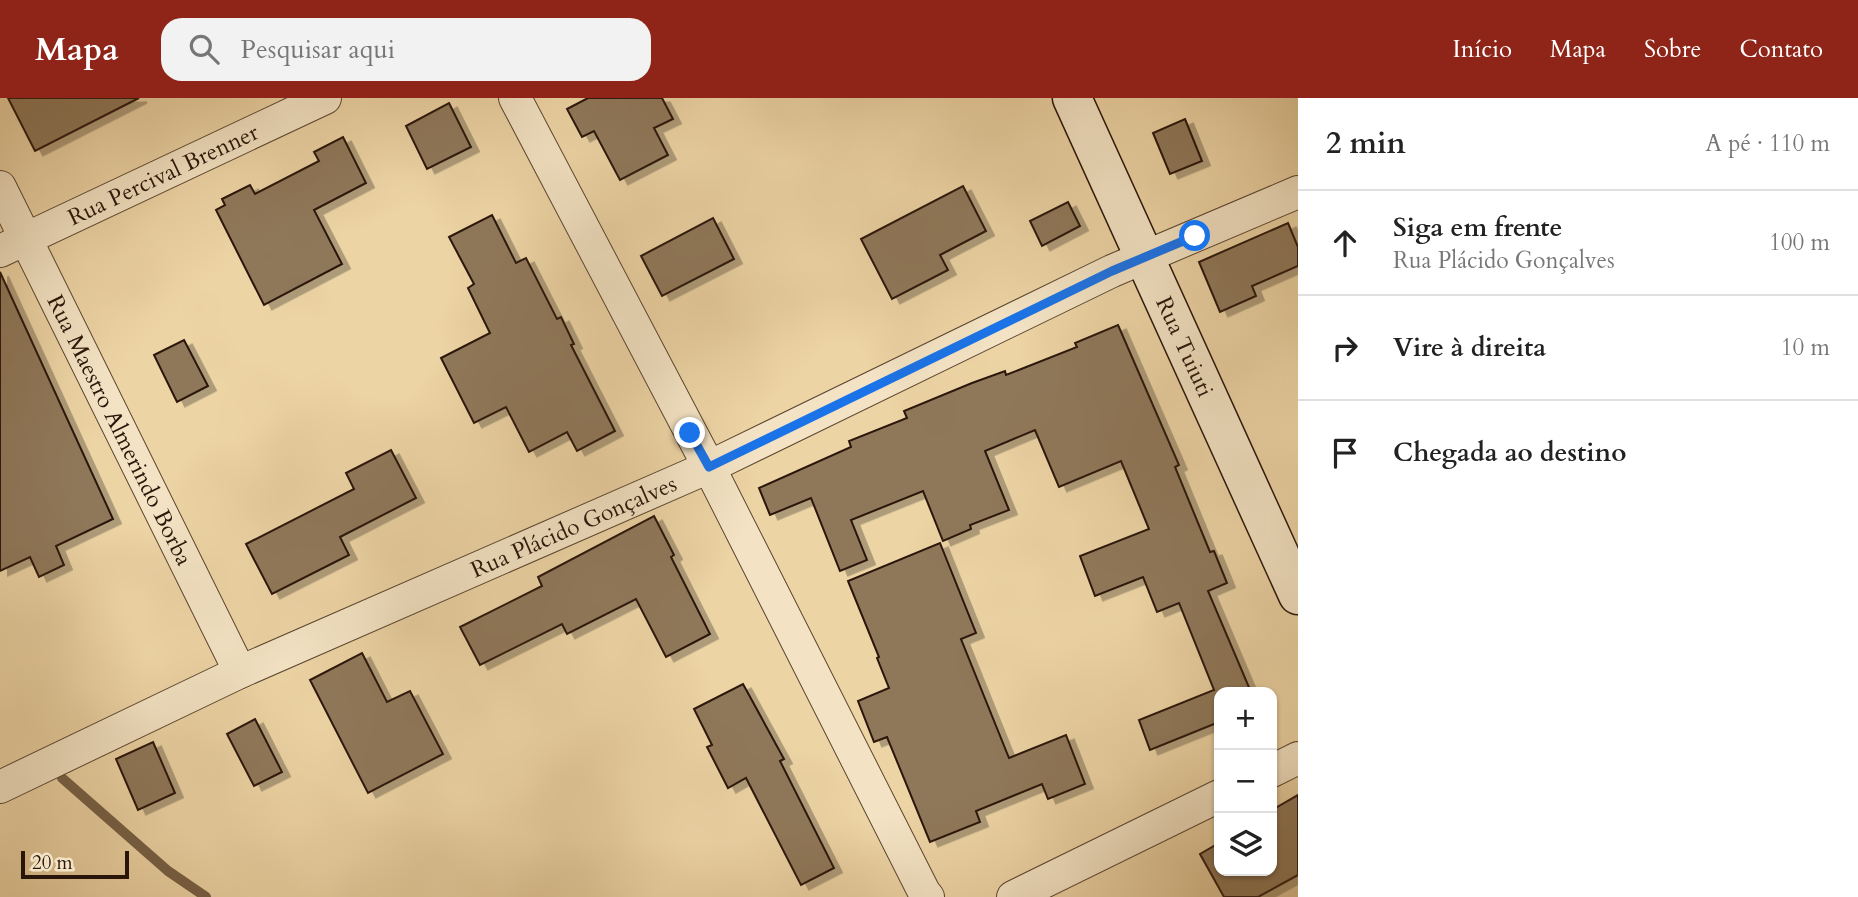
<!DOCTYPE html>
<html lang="pt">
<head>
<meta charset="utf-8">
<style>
	:root { --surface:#fff; --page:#f2f2f2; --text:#222; --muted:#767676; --line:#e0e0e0; --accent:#8f2418 }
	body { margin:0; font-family:Cardo,serif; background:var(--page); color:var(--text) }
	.controls { position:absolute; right:21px; bottom:21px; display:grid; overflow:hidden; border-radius:14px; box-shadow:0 2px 5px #0004 }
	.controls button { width:63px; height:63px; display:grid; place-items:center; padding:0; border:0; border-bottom:2px solid var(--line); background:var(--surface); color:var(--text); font:35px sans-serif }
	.scale { position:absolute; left:21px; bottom:18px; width:108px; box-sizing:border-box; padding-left:7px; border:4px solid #2a1509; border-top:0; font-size:19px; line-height:24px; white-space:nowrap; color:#2a1509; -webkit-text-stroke:5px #f3e3c4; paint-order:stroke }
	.stop { position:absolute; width:21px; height:21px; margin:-16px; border:5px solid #1a73e8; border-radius:50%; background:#fff }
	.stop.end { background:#1a73e8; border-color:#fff; box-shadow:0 2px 7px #0008 }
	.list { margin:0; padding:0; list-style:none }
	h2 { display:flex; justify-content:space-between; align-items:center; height:91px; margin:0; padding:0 28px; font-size:30px }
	h2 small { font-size:23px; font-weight:400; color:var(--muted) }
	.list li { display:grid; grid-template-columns:46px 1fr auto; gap:21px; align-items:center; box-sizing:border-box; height:105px; padding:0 28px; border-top:2px solid var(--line) }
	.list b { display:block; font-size:26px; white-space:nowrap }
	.list p { margin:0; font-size:23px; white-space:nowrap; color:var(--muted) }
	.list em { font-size:23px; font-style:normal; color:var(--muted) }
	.icon { flex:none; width:38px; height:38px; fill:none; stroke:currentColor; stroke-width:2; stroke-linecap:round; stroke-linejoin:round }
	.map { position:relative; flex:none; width:1298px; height:799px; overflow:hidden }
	header { display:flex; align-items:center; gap:42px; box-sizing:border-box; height:98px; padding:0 35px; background:var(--accent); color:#fff }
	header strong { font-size:33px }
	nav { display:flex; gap:38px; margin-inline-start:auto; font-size:24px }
	.search { width:490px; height:63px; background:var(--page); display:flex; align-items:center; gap:18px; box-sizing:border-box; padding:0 24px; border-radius:21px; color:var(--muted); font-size:26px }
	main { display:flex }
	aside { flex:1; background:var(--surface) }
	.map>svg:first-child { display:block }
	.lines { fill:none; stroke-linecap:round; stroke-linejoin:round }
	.stream { stroke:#776147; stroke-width:10 }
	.building { fill:#8f785a; stroke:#2a1509; stroke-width:2; filter:url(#shadow) }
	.minor-casing { stroke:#5b4530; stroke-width:34 }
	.secondary-casing { stroke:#2a1509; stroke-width:41 }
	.minor { stroke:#f3e3c4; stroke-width:32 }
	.secondary { stroke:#f3e3c4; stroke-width:38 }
	.route { stroke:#1a73e8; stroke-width:9 }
	.labels { text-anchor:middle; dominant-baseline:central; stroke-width:5; stroke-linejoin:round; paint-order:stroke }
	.street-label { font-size:23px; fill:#2a1509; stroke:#f3e3c4 }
</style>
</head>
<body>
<header>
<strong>Mapa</strong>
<div class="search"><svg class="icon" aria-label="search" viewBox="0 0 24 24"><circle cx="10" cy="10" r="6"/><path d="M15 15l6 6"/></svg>Pesquisar aqui</div>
<nav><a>Início</a><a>Mapa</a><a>Sobre</a><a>Contato</a></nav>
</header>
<main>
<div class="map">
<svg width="1298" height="799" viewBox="0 0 1298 799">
	<defs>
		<filter id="shadow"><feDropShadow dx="8" dy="4.5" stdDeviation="0" flood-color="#0004"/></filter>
	</defs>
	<rect width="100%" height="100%" fill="#edd4a5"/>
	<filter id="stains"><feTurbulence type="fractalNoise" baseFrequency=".00286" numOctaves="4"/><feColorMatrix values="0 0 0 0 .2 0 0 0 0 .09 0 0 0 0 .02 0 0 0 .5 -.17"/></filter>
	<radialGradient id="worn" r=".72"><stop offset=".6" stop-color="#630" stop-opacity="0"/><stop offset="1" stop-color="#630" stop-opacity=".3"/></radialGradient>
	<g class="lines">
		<polyline class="stream" points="62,680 168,773 206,799"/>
	</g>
	<g class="building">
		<polygon points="8,0 139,0 35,53"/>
		<polygon points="588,0 662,0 673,21 654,30 668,57 620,82 594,33 582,39 567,11"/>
		<polygon points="449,5 471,49 427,71 406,28"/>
		<polygon points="1185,21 1202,63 1170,76 1153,35"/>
		<polygon points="343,39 366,85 314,112 342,166 264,207 216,112 225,107 222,101 250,87 255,96 319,63 314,54"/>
		<polygon points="963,88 986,133 940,157 948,172 892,201 861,141"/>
		<polygon points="1068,104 1080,128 1042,148 1030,123"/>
		<polygon points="492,117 516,165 526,160 557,221 561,219 574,246 571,247 615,333 577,353 567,334 529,354 506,309 474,325 441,260 490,235 468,190 474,186 449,139"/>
		<polygon points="713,120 734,161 662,198 641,158"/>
		<polygon points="1288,125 1298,149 1298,168 1252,188 1256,198 1220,214 1199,164"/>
		<polygon points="0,174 113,421 56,448 64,467 39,479 30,459 0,473"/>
		<polygon points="1118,227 1179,367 1175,369 1210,454 1214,453 1227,485 1208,493 1251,594 1219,594 1219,624 1150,652 1139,622 1214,592 1179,505 1157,514 1143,479 1095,498 1080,458 1149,431 1121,363 1059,389 1035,332 985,353 1009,412 970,427 971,431 943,443 923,393 851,422 867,462 840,473 811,400 770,417 759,390 851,349 849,343 907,320 904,313 972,285 1005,273 1006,277 1077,249 1075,245"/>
		<polygon points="184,242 208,288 177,304 154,257"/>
		<polygon points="391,352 416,400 340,439 349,457 272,496 246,446 354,391 346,375"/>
		<polygon points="654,418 674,457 671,459 710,536 666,559 636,501 567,536 562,526 480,567 460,529 542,488 538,479"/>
		<polygon points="940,445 976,535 961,541 1009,660 1066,637 1085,686 1048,701 1042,686 976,713 980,724 930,744 887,639 874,644 858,603 889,590 877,560 879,559 848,483"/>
		<polygon points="362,555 387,604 410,593 443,656 368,695 310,582"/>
		<polygon points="743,586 784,661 780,663 834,770 801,787 746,680 728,690 707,649 712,647 694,611"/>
		<polygon points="255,621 282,674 254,688 227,636"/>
		<polygon points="153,644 175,695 138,712 116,661"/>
		<polygon points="1298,697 1298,777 1258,799 1224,799 1200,756 1219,745 1219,773 1272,773 1272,712"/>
	</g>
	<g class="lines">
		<defs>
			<g id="minor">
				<polyline points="515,0 709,369 924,794 928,799"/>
				<path id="s1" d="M0 89 240 574"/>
				<path id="s2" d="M0 153 325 0"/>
				<polyline points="1272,673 1298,660"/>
				<path id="s3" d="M0 689 240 574 709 369 1112 173 1298 94"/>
				<polyline points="1013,799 1219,698"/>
			</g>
			<g id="secondary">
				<path id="s4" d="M1072 0 1298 497"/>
			</g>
		</defs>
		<use href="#minor" class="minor-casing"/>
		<use href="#secondary" class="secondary-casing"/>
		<use href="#minor" class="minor"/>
		<use href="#secondary" class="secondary"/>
	</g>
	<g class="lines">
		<polyline class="route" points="690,335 709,369 1112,173 1195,138"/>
	</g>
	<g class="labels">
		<g class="street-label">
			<text stroke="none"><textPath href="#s2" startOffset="180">Rua Percival Brenner</textPath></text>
			<text stroke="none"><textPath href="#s4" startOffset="273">Rua Tuiuti</textPath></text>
			<text stroke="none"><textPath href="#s1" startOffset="271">Rua Maestro Almerindo Borba</textPath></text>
			<text stroke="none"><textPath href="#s3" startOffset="630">Rua Plácido Gonçalves</textPath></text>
		</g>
	</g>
	<rect width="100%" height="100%" filter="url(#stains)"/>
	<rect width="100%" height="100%" fill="url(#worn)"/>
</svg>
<div class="controls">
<button>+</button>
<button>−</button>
<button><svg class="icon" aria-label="layers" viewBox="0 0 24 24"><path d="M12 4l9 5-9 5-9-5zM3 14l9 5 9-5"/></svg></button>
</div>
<div class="scale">20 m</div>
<div class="stop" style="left:1195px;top:138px"></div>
<div class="stop end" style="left:690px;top:335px"></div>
</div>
<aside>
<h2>2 min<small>A pé · 110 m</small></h2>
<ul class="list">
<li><svg class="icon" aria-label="ahead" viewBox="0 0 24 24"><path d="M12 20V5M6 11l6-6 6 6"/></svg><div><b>Siga em frente</b><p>Rua Plácido Gonçalves</p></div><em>100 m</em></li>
<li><svg class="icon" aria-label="right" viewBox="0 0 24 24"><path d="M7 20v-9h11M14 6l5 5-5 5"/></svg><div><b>Vire à direita</b></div><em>10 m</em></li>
<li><svg class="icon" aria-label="arrive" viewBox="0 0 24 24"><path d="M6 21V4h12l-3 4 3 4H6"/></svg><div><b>Chegada ao destino</b></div></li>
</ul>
</aside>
</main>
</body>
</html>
